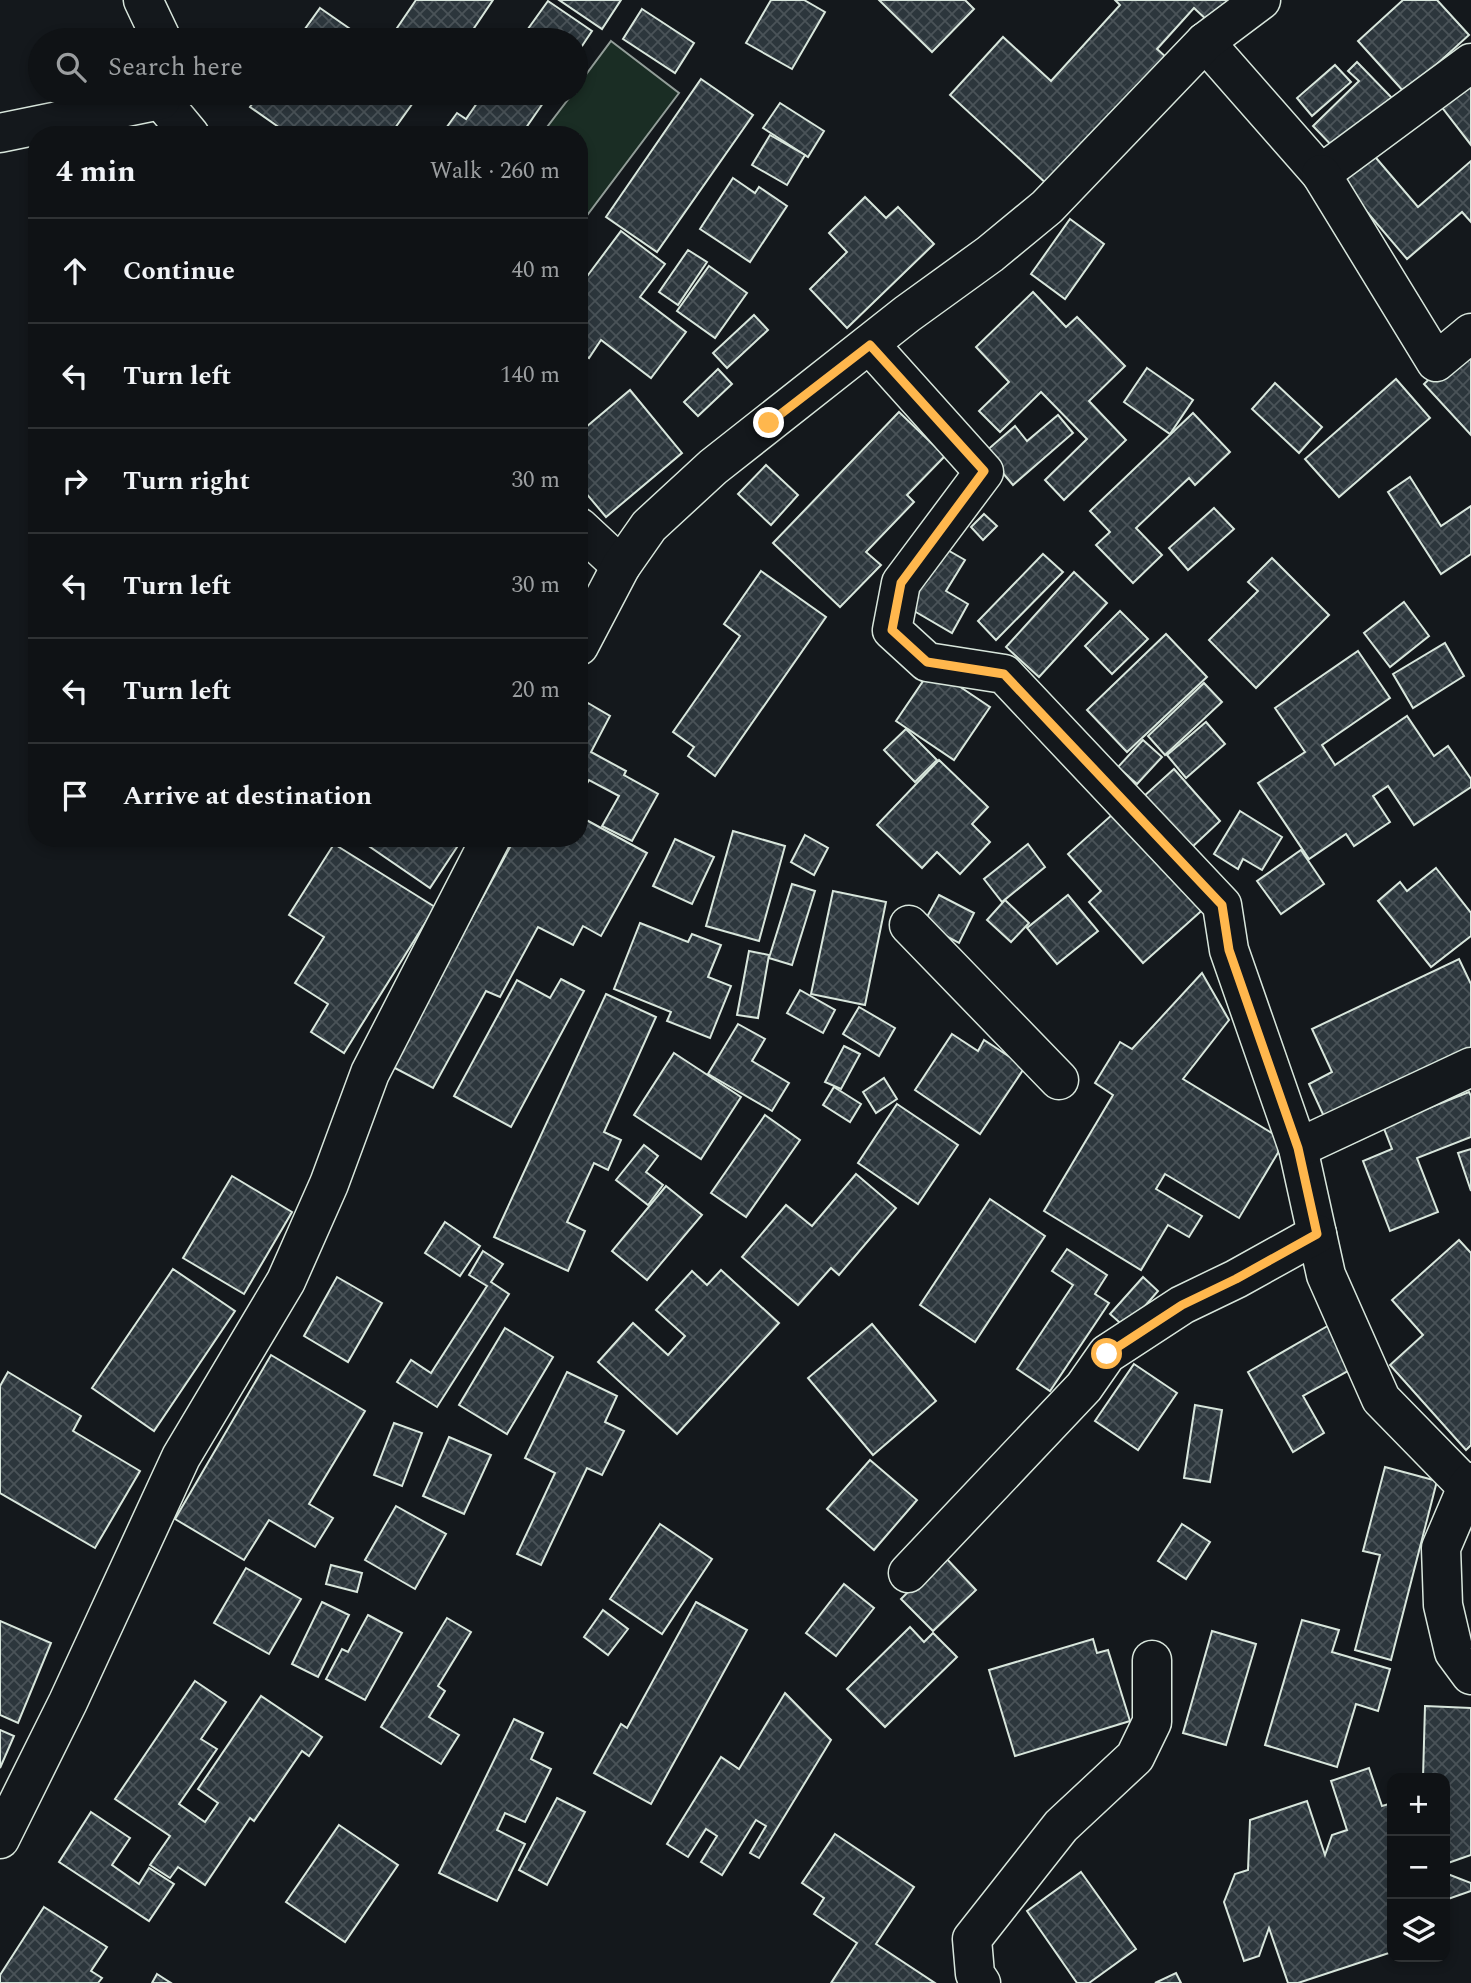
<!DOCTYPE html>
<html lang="en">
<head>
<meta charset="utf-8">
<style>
	:root { --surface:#0f1215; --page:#1d2022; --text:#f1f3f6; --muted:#9b9ea0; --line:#2f3234 }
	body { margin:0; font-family:Spectral,serif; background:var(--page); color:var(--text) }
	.controls { position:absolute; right:21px; bottom:21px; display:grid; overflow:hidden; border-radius:14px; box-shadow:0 4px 10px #0003 }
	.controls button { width:63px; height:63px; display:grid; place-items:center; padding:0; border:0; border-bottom:2px solid var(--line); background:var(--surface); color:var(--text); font:35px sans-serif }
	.stop { position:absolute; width:21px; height:21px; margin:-16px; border:5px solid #ffb74d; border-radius:50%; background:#fff }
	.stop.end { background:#ffb74d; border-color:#fff; box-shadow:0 2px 7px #0008 }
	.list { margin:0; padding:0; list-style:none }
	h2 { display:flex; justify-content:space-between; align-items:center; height:91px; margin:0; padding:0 28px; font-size:30px }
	h2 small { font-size:23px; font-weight:400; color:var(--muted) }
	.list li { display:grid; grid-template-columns:46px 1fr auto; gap:21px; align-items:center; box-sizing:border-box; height:105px; padding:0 28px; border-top:2px solid var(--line) }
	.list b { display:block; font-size:26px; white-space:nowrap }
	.list em { font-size:23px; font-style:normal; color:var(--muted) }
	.icon { flex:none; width:38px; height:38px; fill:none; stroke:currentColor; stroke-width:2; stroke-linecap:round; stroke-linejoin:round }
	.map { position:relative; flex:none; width:1471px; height:1983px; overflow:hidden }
	.search { position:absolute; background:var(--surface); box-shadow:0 4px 10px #0003; left:28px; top:28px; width:560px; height:77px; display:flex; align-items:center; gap:18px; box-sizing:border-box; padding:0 24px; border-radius:38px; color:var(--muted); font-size:26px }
	.panel { position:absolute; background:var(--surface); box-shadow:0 4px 10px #0003; left:28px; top:126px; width:560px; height:721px; border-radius:28px }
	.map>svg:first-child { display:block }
	.pitch { fill:#1a2d24; stroke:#939e99; stroke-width:2 }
	.building { fill:url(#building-cross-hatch); stroke:#d8e6dc; stroke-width:2 }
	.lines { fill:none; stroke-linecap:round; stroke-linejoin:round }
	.minor-casing { stroke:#d8e6dc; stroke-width:41 }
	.minor { stroke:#14181c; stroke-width:38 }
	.route { stroke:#ffb74d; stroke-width:9 }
</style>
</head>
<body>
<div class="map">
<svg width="1471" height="1983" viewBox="0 0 1471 1983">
	<defs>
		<pattern id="building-cross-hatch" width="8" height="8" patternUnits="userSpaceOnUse" patternTransform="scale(1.75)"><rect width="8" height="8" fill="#2c363c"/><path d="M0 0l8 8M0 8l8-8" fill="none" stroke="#4a5358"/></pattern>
	</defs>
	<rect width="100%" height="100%" fill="#14181c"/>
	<polygon class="pitch" points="611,41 679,93 579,226 579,135 541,135 573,93 576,93 576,88"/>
	<g class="building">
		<polygon points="416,0 493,0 466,40 408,40 395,31"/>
		<polygon points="559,0 621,0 602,29"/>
		<polygon points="771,0 804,0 825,12 792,69 746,43"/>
		<polygon points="879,0 965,0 974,9 932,52"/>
		<polygon points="1115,0 1229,0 1209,22 1194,8 1157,49 1167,58 1049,186 950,95 1003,37 1051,81 1120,5"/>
		<polygon points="1403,0 1437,0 1469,35 1405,93 1358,41"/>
		<polygon points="548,1 592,31 576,55 576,40 520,40"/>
		<polygon points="320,8 366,40 297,40"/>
		<polygon points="642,9 694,43 675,73 623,39"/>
		<polygon points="1357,62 1393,99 1338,152 1313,126 1359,81 1348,71"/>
		<polygon points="1335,65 1351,82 1312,116 1297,98"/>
		<polygon points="1471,75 1471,145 1437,101"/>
		<polygon points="701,79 753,115 657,252 606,217"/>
		<polygon points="260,93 420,93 390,135 290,135 250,107"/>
		<polygon points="484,93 550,93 521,135 441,135 457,113 466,119"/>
		<polygon points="780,103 824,131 808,157 763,128"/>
		<polygon points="770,135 805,155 787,185 752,165"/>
		<polygon points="1365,145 1418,207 1471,161 1471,222 1462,212 1407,259 1333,172"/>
		<polygon points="733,178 755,193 759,187 787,206 750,262 700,229"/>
		<polygon points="865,197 886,218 898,207 934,244 847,328 810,289 847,252 829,233"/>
		<polygon points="1070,219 1104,244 1065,299 1031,274"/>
		<polygon points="621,231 665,264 640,297 686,332 651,378 601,340 589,358 579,351 579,287"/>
		<polygon points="688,250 707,262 678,305 659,292"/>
		<polygon points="709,266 747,293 715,338 677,311"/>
		<polygon points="1033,292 1066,327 1077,317 1125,366 1089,401 1126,440 1064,500 1045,480 1087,439 1041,392 1000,432 979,411 1009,382 976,347"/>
		<polygon points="754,315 768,330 727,368 713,353"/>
		<polygon points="1471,340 1471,435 1424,384"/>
		<polygon points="1147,368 1193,400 1170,434 1124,402"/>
		<polygon points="718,369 732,384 698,416 684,402"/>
		<polygon points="1396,379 1430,418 1339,497 1305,459"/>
		<polygon points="1275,383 1322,427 1299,453 1252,409"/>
		<polygon points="630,390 682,453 606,517 579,485 579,433"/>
		<polygon points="899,412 945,456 907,495 914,502 866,552 881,565 840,607 773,543"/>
		<polygon points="1193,413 1230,452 1195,485 1189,478 1136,528 1162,555 1133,583 1096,545 1110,532 1090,511"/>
		<polygon points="1058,415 1073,433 1013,485 985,452 1015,426 1027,441"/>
		<polygon points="766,465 798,495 771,525 738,494"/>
		<polygon points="1410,477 1441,526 1471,506 1471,554 1441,574 1388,492"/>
		<polygon points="1214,508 1234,529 1188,570 1169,548"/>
		<polygon points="984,514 997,526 983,540 971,527"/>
		<polygon points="944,548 965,560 946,591 968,604 952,633 909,608"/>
		<polygon points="1043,554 1063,572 996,640 978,621"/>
		<polygon points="1272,558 1329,615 1256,688 1209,640 1258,591 1248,582"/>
		<polygon points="761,571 826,617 715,776 688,756 694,747 673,732 740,636 724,624"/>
		<polygon points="1074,572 1107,603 1039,677 1006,647"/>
		<polygon points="1404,602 1429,636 1390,667 1364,633"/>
		<polygon points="1120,611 1148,639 1112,674 1085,646"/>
		<polygon points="1166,634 1207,677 1127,752 1087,710"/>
		<polygon points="1445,643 1464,676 1413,708 1393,674"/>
		<polygon points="1358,651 1390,698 1322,745 1335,765 1407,716 1434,756 1448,746 1471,779 1471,787 1414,825 1388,786 1373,796 1390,822 1354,846 1346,834 1309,859 1258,783 1305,752 1275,708"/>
		<polygon points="932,668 990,707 954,760 896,721"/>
		<polygon points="1204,683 1222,702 1165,755 1148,736"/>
		<polygon points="588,703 610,716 591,752 626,771 624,775 658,794 632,841 602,826 619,796 589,780 579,797 579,719"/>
		<polygon points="1206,722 1225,744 1186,778 1167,755"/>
		<polygon points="906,729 937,760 915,782 884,750"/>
		<polygon points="1143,740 1162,757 1137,784 1118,767"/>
		<polygon points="939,760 988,807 972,824 990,842 960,874 937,852 922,868 877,825"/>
		<polygon points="1174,769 1220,821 1190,849 1143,797"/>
		<polygon points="1240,811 1282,837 1262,870 1243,859 1238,869 1214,854"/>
		<polygon points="1114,813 1208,905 1143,963 1089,902 1101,891 1068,854"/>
		<polygon points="579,816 647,853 601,936 583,926 573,945 538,927 500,997 486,991 433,1088 391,1066 515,838 579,838"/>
		<polygon points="733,831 785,846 759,941 706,926"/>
		<polygon points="805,835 828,848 814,875 791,862"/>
		<polygon points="357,838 463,838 430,888"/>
		<polygon points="675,839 714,857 692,904 653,886"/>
		<polygon points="334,844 435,907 344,1053 311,1032 328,1004 295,983 324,937 289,915"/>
		<polygon points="1028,844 1045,867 1002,902 984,879"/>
		<polygon points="1301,850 1324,884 1281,914 1257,881"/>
		<polygon points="1436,868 1471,913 1471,936 1431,967 1378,901 1400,882 1407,891"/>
		<polygon points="792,884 815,891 792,965 769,958"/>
		<polygon points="833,891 886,902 865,1005 811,994"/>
		<polygon points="939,895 974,913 959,943 923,924"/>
		<polygon points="1068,895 1098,931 1057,964 1027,928"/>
		<polygon points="1005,900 1029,923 1011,942 987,920"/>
		<polygon points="640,923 688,942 692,934 721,945 708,977 731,986 710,1038 667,1021 671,1012 614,989"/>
		<polygon points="749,951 769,955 758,1018 737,1015"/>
		<polygon points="1459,959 1471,984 1471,1051 1326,1121 1309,1084 1332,1072 1312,1029"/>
		<polygon points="1202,973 1229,1020 1183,1079 1285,1141 1239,1218 1165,1174 1156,1189 1202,1216 1189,1237 1168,1225 1141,1270 1044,1211 1113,1095 1095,1083 1120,1042 1132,1049"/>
		<polygon points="561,979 584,991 511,1127 454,1096 517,980 550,998"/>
		<polygon points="800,990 835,1010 823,1033 787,1013"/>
		<polygon points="606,994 656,1017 604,1132 621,1140 608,1170 594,1163 567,1222 585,1231 568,1271 494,1237"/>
		<polygon points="859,1007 895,1028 879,1056 843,1034"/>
		<polygon points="738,1024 765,1039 752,1061 789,1083 772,1111 708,1074"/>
		<polygon points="952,1034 978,1051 984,1040 1025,1067 980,1134 915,1090"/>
		<polygon points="844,1046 860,1054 841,1089 825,1082"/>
		<polygon points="674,1053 741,1097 701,1159 634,1115"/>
		<polygon points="884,1078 897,1099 876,1113 863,1092"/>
		<polygon points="834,1087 861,1104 850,1122 823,1105"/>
		<polygon points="1469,1092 1471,1096 1471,1137 1417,1158 1438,1212 1390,1231 1363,1161 1392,1149 1383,1126"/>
		<polygon points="897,1104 958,1145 918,1204 858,1163"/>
		<polygon points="765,1115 800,1140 746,1217 711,1193"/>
		<polygon points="644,1145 658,1156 646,1172 663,1185 648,1205 616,1180"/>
		<polygon points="1471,1149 1471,1191 1458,1153"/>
		<polygon points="856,1174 896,1208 839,1275 831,1268 798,1305 742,1257 786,1205 812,1226"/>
		<polygon points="232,1176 292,1212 244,1294 183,1258"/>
		<polygon points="666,1186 702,1215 647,1280 612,1251"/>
		<polygon points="990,1199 1045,1236 975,1342 920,1305"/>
		<polygon points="445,1222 480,1246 460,1276 425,1253"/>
		<polygon points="1459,1240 1471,1253 1471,1445 1466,1450 1390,1365 1423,1335 1392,1300"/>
		<polygon points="1067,1249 1107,1275 1095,1294 1109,1303 1050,1391 1017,1369 1073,1285 1052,1271"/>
		<polygon points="483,1251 503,1264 491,1282 509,1294 437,1407 397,1382 411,1360 431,1373 487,1286 469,1275"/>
		<polygon points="173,1269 235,1311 154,1431 92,1388"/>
		<polygon points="721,1270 779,1323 677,1434 598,1362 633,1323 668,1355 685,1336 656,1310 692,1271 707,1285"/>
		<polygon points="337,1277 382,1303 348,1362 304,1336"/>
		<polygon points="1143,1277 1158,1291 1126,1328 1110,1314"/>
		<polygon points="872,1324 936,1401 873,1455 808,1378"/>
		<polygon points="1331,1324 1355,1367 1303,1396 1324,1433 1293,1452 1248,1372"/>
		<polygon points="505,1328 553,1357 507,1434 459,1405"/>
		<polygon points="271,1355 365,1411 309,1504 333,1518 315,1547 269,1520 244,1560 175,1519"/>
		<polygon points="1134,1364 1177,1393 1138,1450 1095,1421"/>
		<polygon points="8,1372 81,1416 73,1431 140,1471 95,1548 0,1493 0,1386"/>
		<polygon points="567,1372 617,1396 605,1422 624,1431 602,1475 587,1468 541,1565 517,1554 555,1473 525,1458"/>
		<polygon points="1195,1405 1222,1410 1210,1482 1184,1478"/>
		<polygon points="394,1423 422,1433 402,1486 374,1475"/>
		<polygon points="449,1437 491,1455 464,1514 423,1496"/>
		<polygon points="870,1460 917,1500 874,1550 827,1509"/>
		<polygon points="1385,1467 1437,1481 1391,1660 1355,1650 1380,1555 1363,1551"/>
		<polygon points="396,1506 446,1534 415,1589 365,1560"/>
		<polygon points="660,1524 712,1559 662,1634 610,1599"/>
		<polygon points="1182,1524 1210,1542 1186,1579 1158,1561"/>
		<polygon points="944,1556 976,1590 933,1631 901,1599"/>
		<polygon points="331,1565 362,1573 357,1592 326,1584"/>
		<polygon points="246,1568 301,1599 269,1654 214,1623"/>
		<polygon points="844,1584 874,1608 836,1656 806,1633"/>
		<polygon points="322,1602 349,1615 318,1677 292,1664"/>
		<polygon points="696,1602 747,1630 651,1804 594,1773 621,1724 627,1728"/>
		<polygon points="603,1610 628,1629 608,1655 584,1637"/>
		<polygon points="368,1615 402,1633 365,1700 326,1679 342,1649 348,1652"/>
		<polygon points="447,1618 471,1632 438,1686 445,1691 429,1717 459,1735 441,1764 381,1727"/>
		<polygon points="1302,1620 1339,1630 1332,1652 1390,1669 1378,1711 1356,1704 1337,1767 1265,1745"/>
		<polygon points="0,1621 51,1643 18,1723 0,1715"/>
		<polygon points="910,1627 924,1642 933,1633 957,1657 885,1727 847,1689"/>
		<polygon points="1212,1631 1256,1644 1226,1745 1183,1733"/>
		<polygon points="1093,1639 1097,1653 1108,1650 1130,1721 1015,1756 989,1670"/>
		<polygon points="195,1681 226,1702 201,1739 217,1749 179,1804 205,1822 218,1803 198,1789 261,1696 322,1737 309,1756 302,1751 254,1821 250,1818 205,1885 178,1867 170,1878 150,1865 170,1836 115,1799"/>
		<polygon points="785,1693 831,1740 759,1858 750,1853 766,1826 756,1820 722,1875 701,1862 717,1836 706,1829 688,1857 667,1844 721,1757 739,1769"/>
		<polygon points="1425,1706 1471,1708 1471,1855 1445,1864 1445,1778 1423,1778"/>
		<polygon points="514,1719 543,1733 531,1759 551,1769 525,1822 505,1813 497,1830 525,1844 497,1901 439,1873"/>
		<polygon points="0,1730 14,1736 0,1768"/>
		<polygon points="1369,1768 1382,1806 1392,1803 1392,1952 1298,1983 1288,1983 1269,1928 1259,1956 1244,1961 1224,1902 1235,1874 1248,1870 1250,1820 1307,1801 1325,1855 1332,1835 1347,1830 1331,1781"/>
		<polygon points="557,1798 585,1812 547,1885 519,1870"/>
		<polygon points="91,1812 130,1838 112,1865 139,1884 149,1868 174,1884 149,1921 59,1862"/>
		<polygon points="339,1825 398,1865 345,1942 286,1902"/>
		<polygon points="835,1834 914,1887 876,1944 935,1983 831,1983 857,1943 814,1914 824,1898 802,1883"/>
		<polygon points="1081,1872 1136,1949 1089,1983 1077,1983 1027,1911"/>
		<polygon points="1445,1873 1471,1883 1471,1891 1445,1900"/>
		<polygon points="44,1907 107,1947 91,1971 102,1978 98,1983 0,1983 0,1975"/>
		<polygon points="1176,1973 1181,1983 1155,1983"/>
		<polygon points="157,1974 171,1983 152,1983"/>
	</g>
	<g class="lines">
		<defs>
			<g id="minor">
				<polyline points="143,0 162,40"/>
				<polyline points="1205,42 1321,174 1471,63"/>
				<polyline points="161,93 161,100 190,135"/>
				<polyline points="0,133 161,100"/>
				<polyline points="1321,174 1436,362 1471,333"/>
				<polyline points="870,345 984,472 901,583 892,630 927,662 1004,674 1222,905 1229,950 1298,1148 1326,1275 1381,1399 1467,1487"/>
				<polyline points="579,527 621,566"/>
				<polyline points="579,646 621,566 649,526 713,467 907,314 990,254 1047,207 1205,42 1261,0"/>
				<polyline points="909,925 1059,1080"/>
				<polyline points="1298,1148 1471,1067"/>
				<polyline points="1471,1482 1467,1487 1441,1548 1443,1605 1454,1652 1471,1675"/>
				<polyline points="908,1573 1084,1387 1107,1354 1182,1305 1236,1279 1317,1234"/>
				<polyline points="0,1839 68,1702 181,1457 286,1281 329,1184 370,1073 491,838"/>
				<polyline points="981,1983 975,1974 972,1939 1061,1826 1135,1757 1152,1722 1152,1660"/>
			</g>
		</defs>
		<use href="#minor" class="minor-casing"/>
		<use href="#minor" class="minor"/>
	</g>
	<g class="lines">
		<polyline class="route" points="769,423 870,345 984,471 901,583 892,630 927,662 1004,674 1222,905 1229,950 1298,1148 1317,1234 1236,1279 1182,1305 1107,1354"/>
	</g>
</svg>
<div class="controls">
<button>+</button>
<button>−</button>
<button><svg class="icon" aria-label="layers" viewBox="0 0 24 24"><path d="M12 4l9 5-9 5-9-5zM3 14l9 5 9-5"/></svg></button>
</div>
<div class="stop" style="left:1107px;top:1354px"></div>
<div class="stop end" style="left:769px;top:423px"></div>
<div class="search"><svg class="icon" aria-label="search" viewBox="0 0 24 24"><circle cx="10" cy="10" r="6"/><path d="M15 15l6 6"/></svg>Search here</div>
<section class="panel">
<h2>4 min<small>Walk · 260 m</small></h2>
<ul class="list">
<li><svg class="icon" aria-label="ahead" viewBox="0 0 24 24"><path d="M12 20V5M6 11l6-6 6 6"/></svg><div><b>Continue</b></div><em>40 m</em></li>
<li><svg class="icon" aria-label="left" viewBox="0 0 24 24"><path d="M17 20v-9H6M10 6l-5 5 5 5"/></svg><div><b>Turn left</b></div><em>140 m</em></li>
<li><svg class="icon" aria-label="right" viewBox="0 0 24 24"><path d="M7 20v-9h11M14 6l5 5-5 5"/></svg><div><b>Turn right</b></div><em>30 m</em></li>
<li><svg class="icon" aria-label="left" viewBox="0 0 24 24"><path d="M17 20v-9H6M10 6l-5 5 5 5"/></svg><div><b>Turn left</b></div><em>30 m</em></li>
<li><svg class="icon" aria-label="left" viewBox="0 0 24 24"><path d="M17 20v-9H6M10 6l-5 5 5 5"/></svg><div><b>Turn left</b></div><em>20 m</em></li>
<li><svg class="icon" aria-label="arrive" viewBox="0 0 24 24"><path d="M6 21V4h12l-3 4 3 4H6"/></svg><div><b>Arrive at destination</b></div></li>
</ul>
</section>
</div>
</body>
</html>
